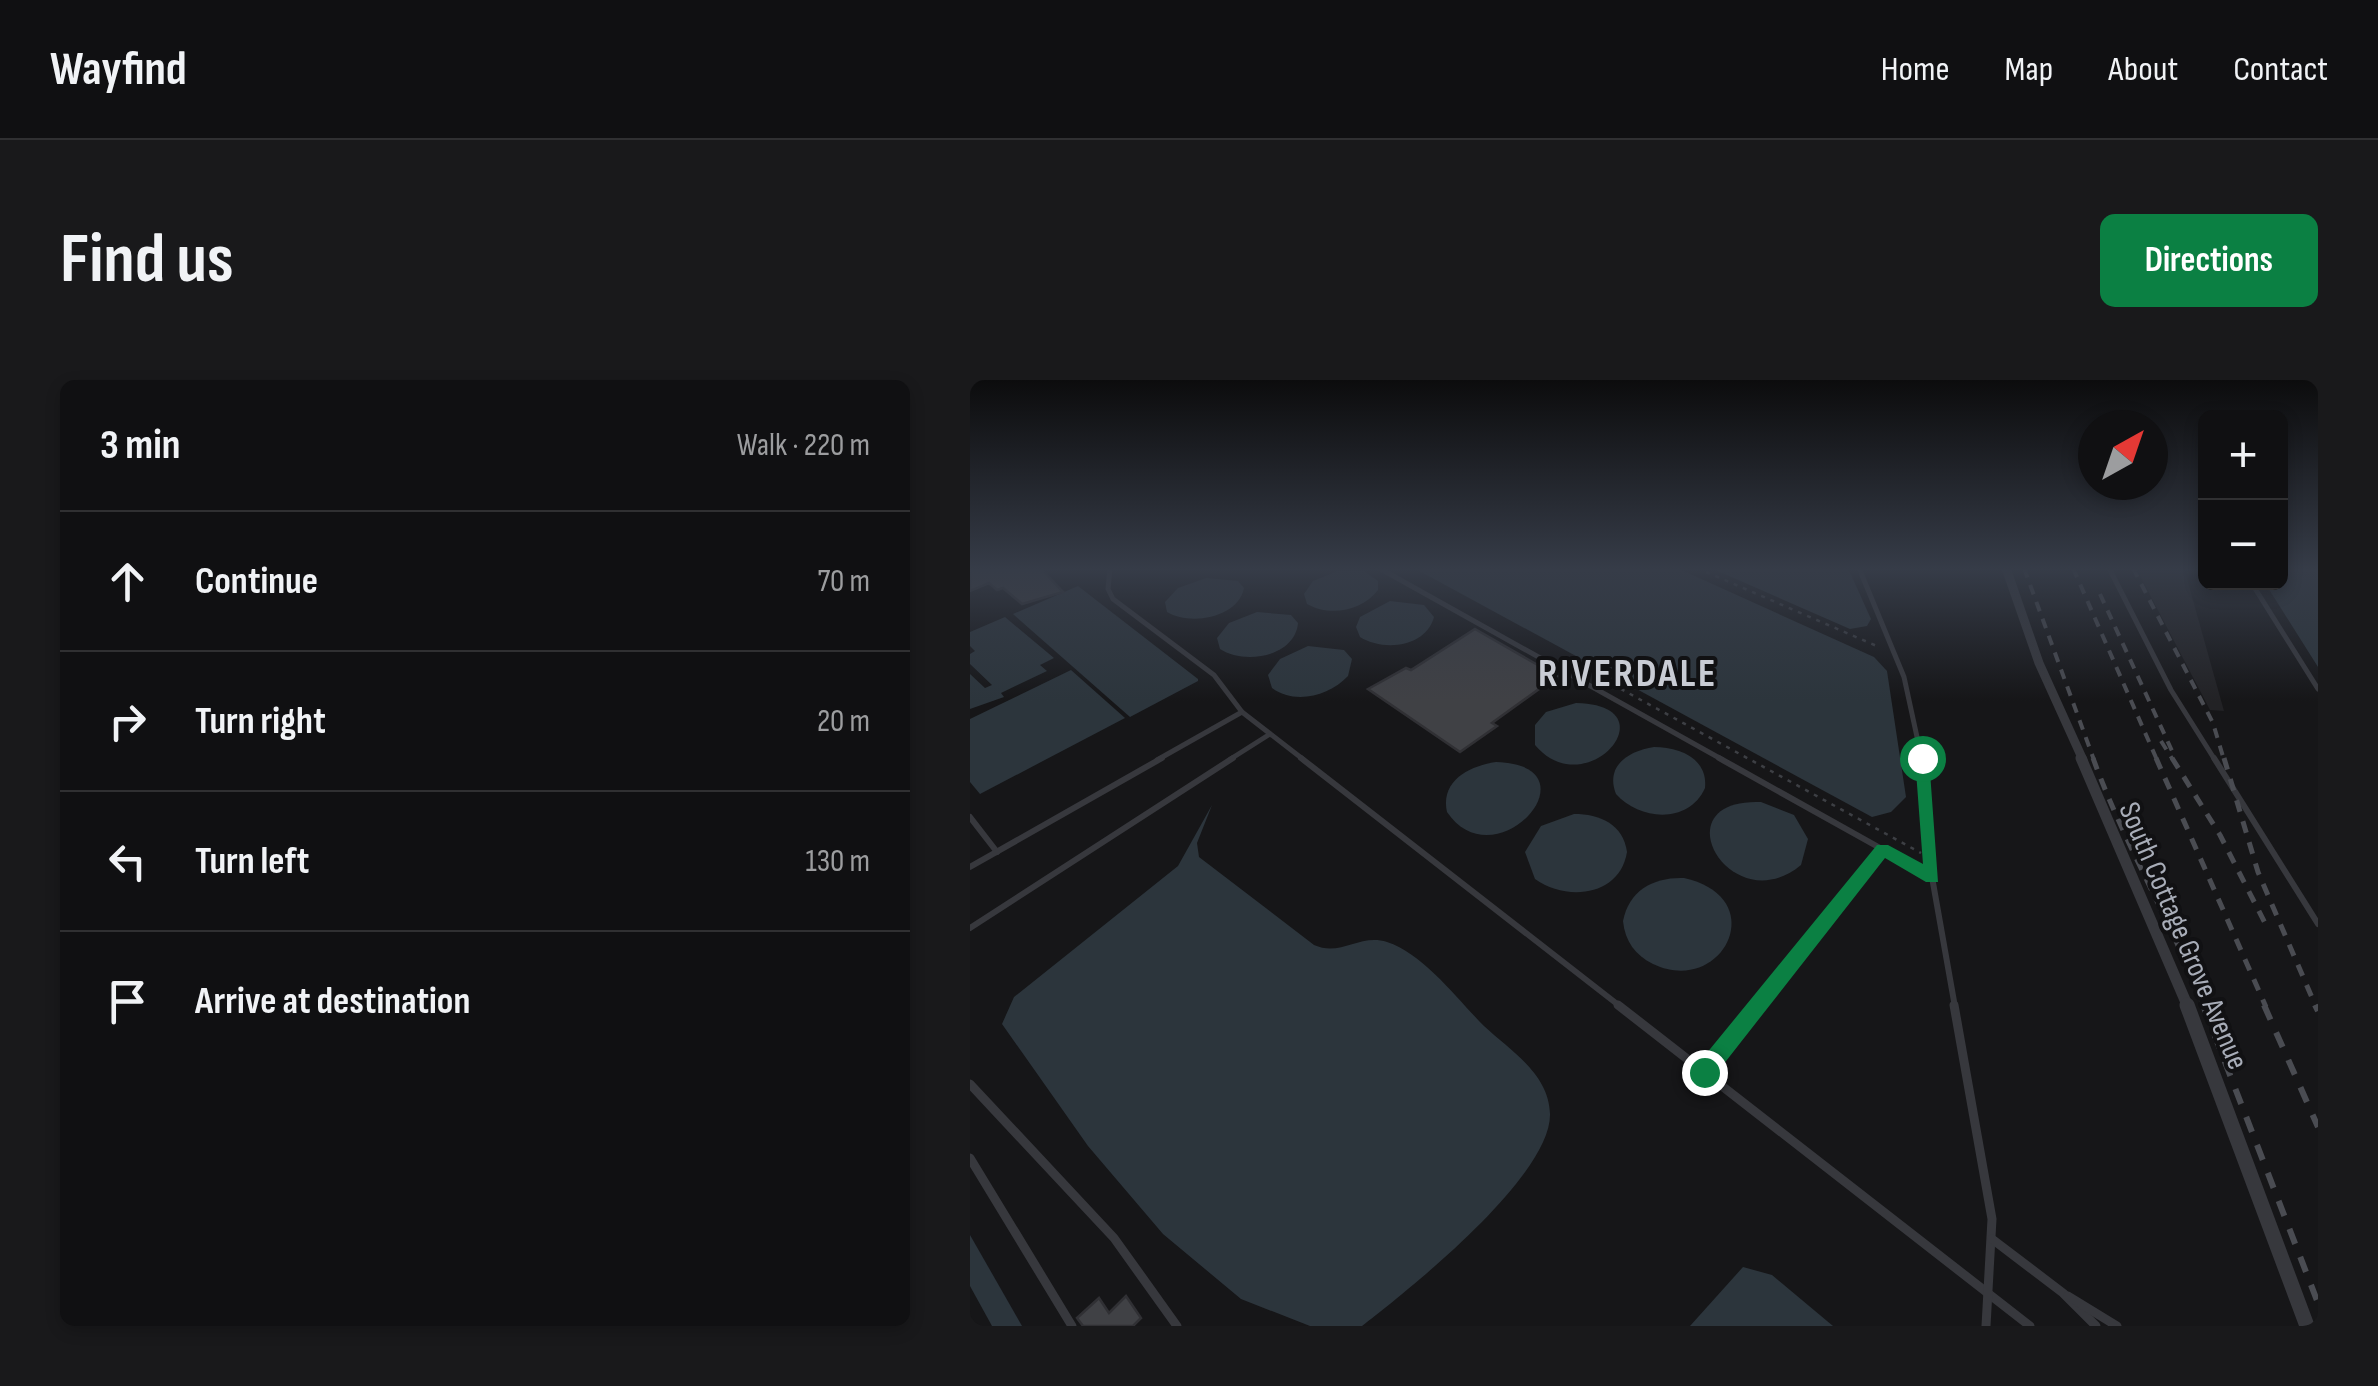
<!DOCTYPE html>
<html lang="en">
<head>
<meta charset="utf-8">
<style>
	:root { --surface:#101012; --page:#19191b; --text:#f1f3f6; --muted:#9c9d9f; --line:#303032; --accent:#0b8043 }
	body { margin:0; font-family:"Sofia Sans Condensed",sans-serif; background:var(--page); color:var(--text) }
	.controls { position:absolute; right:30px; top:30px; display:grid; overflow:hidden; border-radius:15px; box-shadow:0 5px 15px #0003 }
	.controls button { width:90px; height:90px; display:grid; place-items:center; padding:0; border:0; border-bottom:2px solid var(--line); background:var(--surface); color:var(--text); font:50px sans-serif }
	.compass { position:absolute; left:1108px; top:30px; width:90px; height:90px; border-radius:50%; background:var(--surface); box-shadow:0 5px 15px #0003; rotate:40deg }
	.stop { position:absolute; width:30px; height:30px; margin:-22px; border:8px solid #0b8043; border-radius:50%; background:#fff }
	.stop.end { background:#0b8043; border-color:#fff; box-shadow:0 2px 10px #0008 }
	.list { margin:0; padding:0; list-style:none }
	h2 { display:flex; justify-content:space-between; align-items:center; height:130px; margin:0; padding:0 40px; font-size:42px }
	h2 small { font-size:32px; font-weight:400; color:var(--muted) }
	.list li { display:grid; grid-template-columns:65px 1fr auto; gap:30px; align-items:center; box-sizing:border-box; height:140px; padding:0 40px; border-top:2px solid var(--line) }
	.list b { display:block; font-size:38px; white-space:nowrap }
	.list em { font-size:32px; font-style:normal; color:var(--muted) }
	.icon { flex:none; width:55px; height:55px; fill:none; stroke:currentColor; stroke-width:2; stroke-linecap:round; stroke-linejoin:round }
	.map { position:relative; flex:none; width:1348px; height:946px; overflow:hidden; border-radius:15px }
	header { display:flex; align-items:center; gap:60px; box-sizing:border-box; height:140px; padding:0 50px; background:var(--surface); border-bottom:2px solid var(--line) }
	header strong { font-size:48px }
	nav { display:flex; gap:55px; margin-inline-start:auto; font-size:35px }
	.intro { display:flex; align-items:center; justify-content:space-between; box-sizing:border-box; height:240px; padding:0 60px }
	h1 { margin:0; font-size:70px }
	.button { padding:25px 45px; border-radius:15px; background:var(--accent); color:#fff; font-size:35px; font-weight:700 }
	main { display:flex; gap:60px; padding:0 60px }
	aside { flex:1; background:var(--surface); border-radius:15px; box-shadow:0 5px 15px #0003 }
	.map>svg:first-child { display:block }
	.built { fill:#222225 }
	.water { fill:#2c353c }
	.building { fill:#404145; stroke:#303034; stroke-width:2.5 }
	.lines { fill:none; stroke-linecap:round; stroke-linejoin:round }
	.path { stroke:#3d3f44; stroke-width:2.5; stroke-dasharray:4 6; stroke-linecap:butt }
	.lane-far2 { stroke:#37383d; stroke-width:5 }
	.lane-far1 { stroke:#37383d; stroke-width:6 }
	.lane { stroke:#37383d; stroke-width:9 }
	.street-far2 { stroke:#37383d; stroke-width:9 }
	.street-far1 { stroke:#37383d; stroke-width:11 }
	.street { stroke:#37383d; stroke-width:15 }
	.rail-far2 { stroke:#4a4c52; stroke-width:4; stroke-dasharray:10 8; stroke-linecap:butt }
	.rail-far1 { stroke:#4a4c52; stroke-width:5; stroke-dasharray:12 10; stroke-linecap:butt }
	.rail { stroke:#4a4c52; stroke-width:6; stroke-dasharray:16 14; stroke-linecap:butt }
	.route { fill:#0b8043 }
	.labels { text-anchor:middle; dominant-baseline:central; stroke-width:8; stroke-linejoin:round; paint-order:stroke }
	.street-label { font-size:30px; fill:#a8adb8; stroke:#111113 }
	.district-label { font-size:40px; font-weight:bold; letter-spacing:2.5px; fill:#c9ccd4; stroke:#111113 }
</style>
</head>
<body>
<header>
<strong>Wayfind</strong>
<nav><a>Home</a><a>Map</a><a>About</a><a>Contact</a></nav>
</header>
<div class="intro"><h1>Find us</h1><a class="button">Directions</a></div>
<main>
<aside>
<h2>3 min<small>Walk · 220 m</small></h2>
<ul class="list">
<li><svg class="icon" aria-label="ahead" viewBox="0 0 24 24"><path d="M12 20V5M6 11l6-6 6 6"/></svg><div><b>Continue</b></div><em>70 m</em></li>
<li><svg class="icon" aria-label="right" viewBox="0 0 24 24"><path d="M7 20v-9h11M14 6l5 5-5 5"/></svg><div><b>Turn right</b></div><em>20 m</em></li>
<li><svg class="icon" aria-label="left" viewBox="0 0 24 24"><path d="M17 20v-9H6M10 6l-5 5 5 5"/></svg><div><b>Turn left</b></div><em>130 m</em></li>
<li><svg class="icon" aria-label="arrive" viewBox="0 0 24 24"><path d="M6 21V4h12l-3 4 3 4H6"/></svg><div><b>Arrive at destination</b></div></li>
</ul>
</aside>
<div class="map">
<svg width="1348" height="946" viewBox="0 0 1348 946">
	<rect width="100%" height="100%" fill="#161618"/>
	<polygon class="built" points="1166,188 1214,188 1254,331 1240,330"/>
	<g class="water">
		<polygon points="444,188 707,188 904,277 917,291 936,417 921,432 902,437"/>
		<polygon points="741,188 878,188 901,239 897,246 880,249"/>
		<polygon points="1311,188 1348,188 1348,287 1295,203 1310,202"/>
		<path d="M368 191H394L408 201V210C392 231 360 237 337 224L334 214 343 201Z"/>
		<path d="M236 198 268 201 274 208C268 238 220 246 197 232L195 222 208 208Z"/>
		<polygon points="108,206 228,299 228,301 160,337 43,234"/>
		<path d="M420 221 454 225 464 237C456 267 414 272 390 257L386 247 390 237Z"/>
		<path d="M287 232 321 235 328 243C325 277 274 285 250 269L247 258 259 243Z"/>
		<polygon points="35,237 84,278 70,285 77,291 31,313 34,317 0,329 0,294 15,308 22,305 0,284 0,274 5,271 0,266 0,252"/>
		<path d="M338 266 374 270 382 279 378 296C359 316 325 325 302 308L298 295 310 279Z"/>
		<polygon points="101,290 155,338 10,414 0,402 0,339"/>
		<path d="M606 323C703 325 616 426 565 365V345L576 332Z"/>
		<path d="M684 367C709 367 738 378 735 408 719 444 670 441 646 414 635 386 658 371 684 367Z"/>
		<path d="M526 382C630 385 526 504 477 432 470 401 499 386 526 382Z"/>
		<path d="M791 422 824 435 838 459 831 485C761 543 688 418 791 422Z"/>
		<path d="M242 425 227 463 229 477 344 565C371 577 390 553 417 562 454 574 487 619 514 646 541 671 579 694 580 734 581 796 440 909 392 946H340L271 919 193 854 118 766 32 644 44 617 208 486Z"/>
		<path d="M604 434C630 434 653 444 657 472 650 516 597 522 565 499L555 472 571 446Z"/>
		<path d="M714 498C803 518 752 617 683 584 665 575 655 561 653 541 659 510 684 497 714 498Z"/>
		<polygon points="0,855 52,946 22,946 0,906"/>
		<polygon points="773,887 802,895 863,946 720,946"/>
	</g>
	<g class="building">
		<polygon points="0,188 70,188 93,212 52,224 33,208 27,210 19,203 0,211"/>
		<polygon points="505,249 587,296 522,343 527,346 490,372 398,309 436,288 441,290"/>
		<polygon points="156,916 171,938 163,946 113,946 107,938 129,918 139,933"/>
	</g>
	<g class="lines">
		<g class="path">
			<polyline points="727,188 909,267"/>
			<polyline points="607,285 951,473"/>
		</g>
		<g class="lane-far2">
			<polyline points="140,188 138,209 143,219 244,295 272,332 334,380"/>
			<polyline points="409,188 753,380"/>
			<polyline points="889,188 934,297 952,380"/>
			<polyline points="1139,188 1201,310 1245,380"/>
			<polyline points="1281,202 1348,309"/>
			<polyline points="187,380 272,332"/>
			<polyline points="259,380 300,354"/>
		</g>
		<g class="lane-far1">
			<polyline points="331,378 651,627"/>
			<polyline points="749,378 962,497"/>
			<polyline points="952,378 962,497 985,627"/>
			<polyline points="1244,378 1348,544"/>
			<polyline points="0,437 27,472"/>
			<polyline points="0,487 192,378"/>
			<polyline points="0,548 263,378"/>
			<polyline points="787,627 913,469"/>
		</g>
		<g class="lane">
			<polyline points="648,625 1060,946"/>
			<polyline points="984,625 1022,839 1016,946"/>
			<polyline points="735,692 789,625"/>
			<polyline points="0,704 144,858 207,946"/>
			<polyline points="0,778 102,946"/>
			<polyline points="1022,859 1093,913 1126,946"/>
			<polyline points="1098,916 1147,946"/>
		</g>
		<polyline class="street-far2" points="1036,188 1069,283 1113,380"/>
		<polyline class="street-far1" points="1111,378 1218,627"/>
		<polyline class="street" points="1217,625 1337,946"/>
		<g class="rail-far2">
			<polyline points="1054,188 1124,380"/>
			<polyline points="1103,188 1187,380"/>
			<polyline points="1163,188 1243,343 1254,380"/>
			<polyline points="1130,214 1203,373"/>
			<polyline points="1191,361 1203,380"/>
		</g>
		<g class="rail-far1">
			<path d="M1123 378C1154 464 1202 542 1234 627"/>
			<polyline points="1186,378 1296,627"/>
			<polyline points="1202,378 1250,455 1295,543"/>
			<polyline points="1254,378 1288,492 1346,627"/>
		</g>
		<g class="rail">
			<polyline points="1233,625 1348,923"/>
			<polyline points="1294,625 1348,747"/>
			<polyline points="1345,625 1348,631"/>
		</g>
	</g>
	<linearGradient id="sky" x2="0" y2="1"><stop stop-color="#0c0c0d"/><stop offset="0.59" stop-color="#363c48"/><stop offset="1" stop-color="#363c48" stop-opacity="0"/></linearGradient>
	<rect width="1348" height="321" fill="url(#sky)"/>
	<polygon class="route" points="952,372 959,378 968,502 956,502 915,478 742,699 727,699 727,685 907,465 918,465 953,484 945,378"/>
	<g class="labels">
		<g class="street-label">
			<text transform="translate(1213 556) rotate(67)">South Cottage Grove Avenue</text>
		</g>
		<g class="district-label">
			<text x="658" y="294">RIVERDALE</text>
		</g>
	</g>
</svg>
<div class="controls">
<button>+</button>
<button>−</button>
</div>
<svg class="compass" viewBox="-18 -18 36 36"><path d="M0-13l5 13h-10z" fill="#e53935"/><path d="M0 13l5-13h-10z" fill="#9c9d9f"/></svg>
<div class="stop" style="left:952px;top:378px"></div>
<div class="stop end" style="left:734px;top:692px"></div>
</div>
</main>
</body>
</html>
